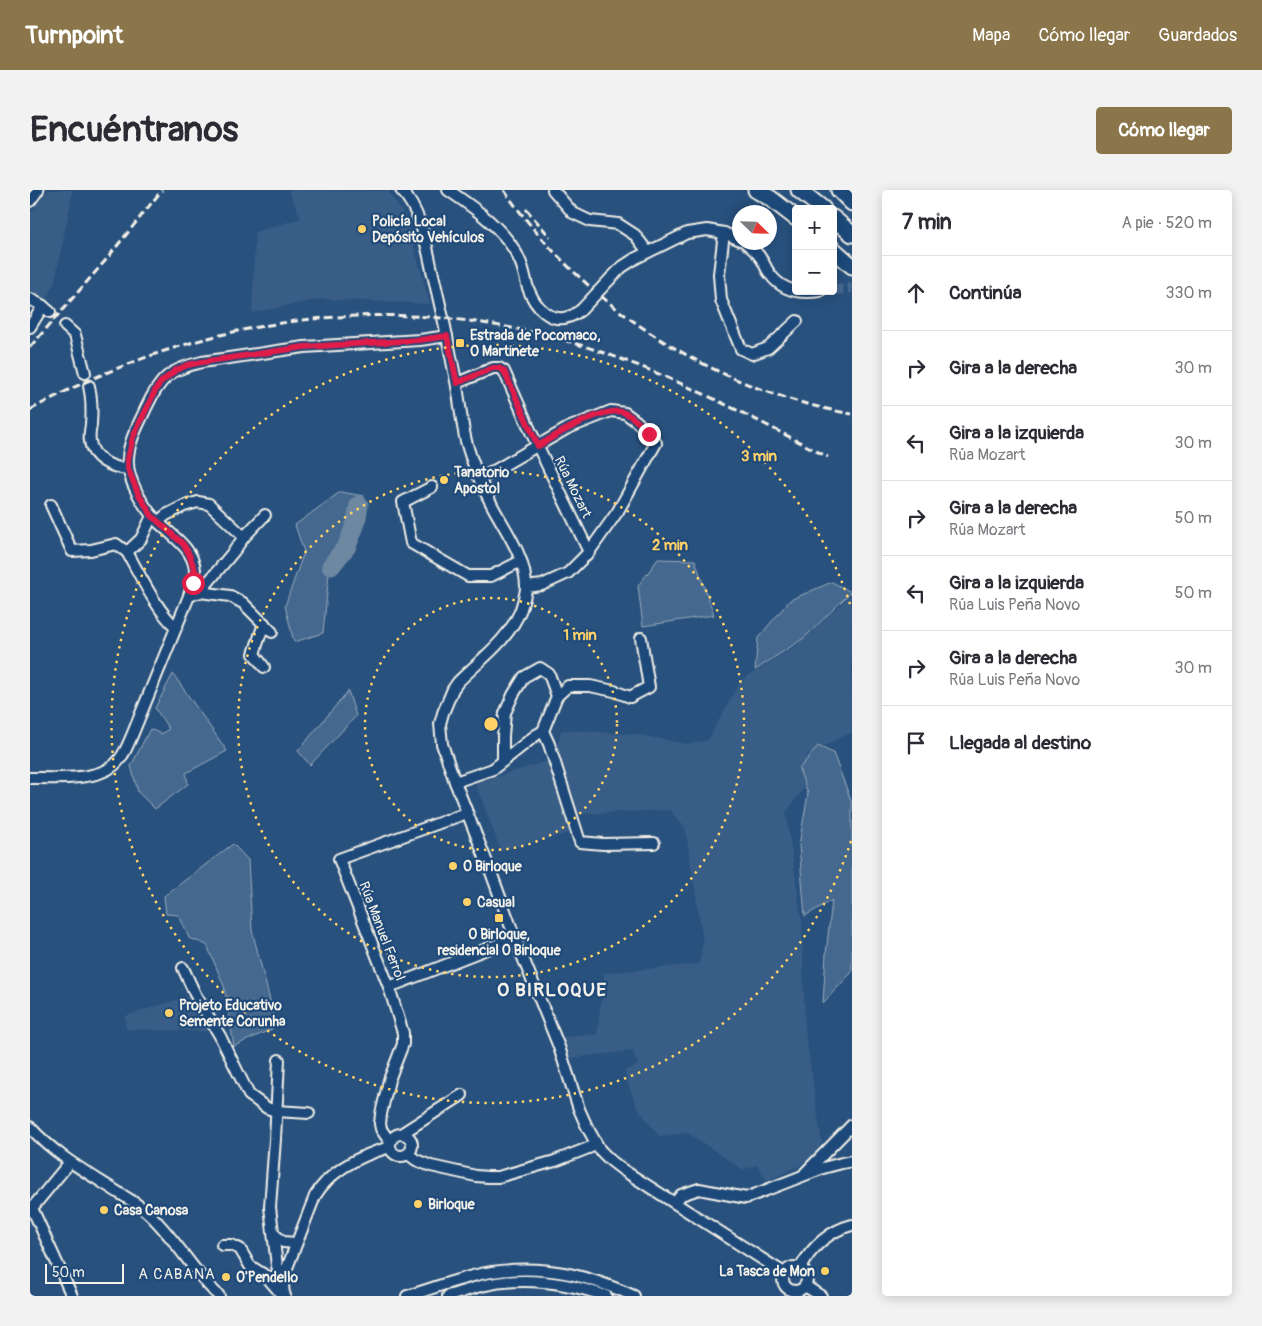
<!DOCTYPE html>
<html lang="es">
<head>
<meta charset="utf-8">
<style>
	:root { --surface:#fff; --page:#f2f2f3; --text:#2b2b33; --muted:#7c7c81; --line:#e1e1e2; --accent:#8a764a }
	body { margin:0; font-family:Pangolin,sans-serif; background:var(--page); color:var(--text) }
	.controls { position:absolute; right:15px; top:15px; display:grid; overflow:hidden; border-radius:5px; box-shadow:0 2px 12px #0003 }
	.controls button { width:45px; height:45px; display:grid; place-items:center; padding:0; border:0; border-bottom:1px solid var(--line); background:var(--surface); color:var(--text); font:25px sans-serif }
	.compass { position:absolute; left:702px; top:15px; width:45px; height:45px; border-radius:50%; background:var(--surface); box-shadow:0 2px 12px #0003; rotate:113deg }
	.scale { position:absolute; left:15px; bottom:12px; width:79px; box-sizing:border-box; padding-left:5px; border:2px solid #f4f1e8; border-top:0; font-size:14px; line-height:18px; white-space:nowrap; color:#f4f1e8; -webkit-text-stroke:4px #1f4a7a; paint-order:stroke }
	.stop { position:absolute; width:15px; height:15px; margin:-11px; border:4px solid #e11d48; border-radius:50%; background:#fff }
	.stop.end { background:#e11d48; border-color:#fff; box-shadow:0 1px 5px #0008 }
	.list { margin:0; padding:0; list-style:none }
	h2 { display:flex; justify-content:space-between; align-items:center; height:65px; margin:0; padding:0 20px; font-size:21px }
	h2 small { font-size:16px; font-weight:400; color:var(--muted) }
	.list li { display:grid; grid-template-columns:32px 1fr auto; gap:15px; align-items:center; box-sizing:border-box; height:75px; padding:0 20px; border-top:1px solid var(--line) }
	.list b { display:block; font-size:19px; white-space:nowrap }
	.list p { margin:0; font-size:16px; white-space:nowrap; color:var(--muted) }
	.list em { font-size:16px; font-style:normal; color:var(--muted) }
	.icon { flex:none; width:28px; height:28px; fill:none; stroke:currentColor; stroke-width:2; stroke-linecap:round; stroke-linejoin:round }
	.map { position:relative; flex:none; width:822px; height:1106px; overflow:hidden; border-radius:5px }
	header { display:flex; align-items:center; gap:30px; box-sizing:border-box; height:70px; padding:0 25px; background:var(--accent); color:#fff }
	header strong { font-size:24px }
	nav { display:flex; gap:28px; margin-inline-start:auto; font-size:18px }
	.intro { display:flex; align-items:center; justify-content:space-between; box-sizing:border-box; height:120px; padding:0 30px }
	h1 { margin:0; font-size:35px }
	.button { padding:12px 22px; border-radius:5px; background:var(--accent); color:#fff; font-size:18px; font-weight:700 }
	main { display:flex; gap:30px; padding:0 30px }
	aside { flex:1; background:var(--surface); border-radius:5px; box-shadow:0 2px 12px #0003 }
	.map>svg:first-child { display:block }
	.built { fill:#375d86 }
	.green { fill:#45688e; stroke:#9cacbb }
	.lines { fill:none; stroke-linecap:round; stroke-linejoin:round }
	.river { stroke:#6e88a2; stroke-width:19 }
	.minor-tunnel { stroke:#47698e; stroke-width:10; stroke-dasharray:10 5; stroke-linecap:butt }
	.minor-casing { stroke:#f4f1e8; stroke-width:14 }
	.highway-casing { stroke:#f4f1e8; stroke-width:19 }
	.minor { stroke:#1f4a7a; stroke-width:10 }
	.highway { stroke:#1f4a7a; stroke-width:15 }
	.rail { stroke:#f4f1e8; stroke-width:3; stroke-dasharray:8 4; stroke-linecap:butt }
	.minor-bridge-casing { stroke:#f4f1e8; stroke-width:14; stroke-linecap:butt }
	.minor-bridge { stroke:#1f4a7a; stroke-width:10 }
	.route { stroke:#e11d48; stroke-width:6 }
	.ring { fill:none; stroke:#ffd166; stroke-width:2.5; stroke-dasharray:2.5 5 }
	.poi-dot { fill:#ffd166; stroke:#1f4a7a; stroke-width:2 }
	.labels { text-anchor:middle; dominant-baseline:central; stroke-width:4.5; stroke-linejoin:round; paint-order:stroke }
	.poi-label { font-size:14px; font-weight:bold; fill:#f4f1e8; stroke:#1f4a7a; text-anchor:start }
	.street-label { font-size:14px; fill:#f4f1e8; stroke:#1f4a7a }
	.neighbourhood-label { font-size:15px; letter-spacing:1px; fill:#f4f1e8; stroke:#1f4a7a }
	.district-label { font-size:19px; font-weight:bold; letter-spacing:1px; fill:#f4f1e8; stroke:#1f4a7a }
	.centre { fill:#ffd166; stroke:#1f4a7a; stroke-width:2.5 }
	.ring-label { font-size:15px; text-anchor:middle; font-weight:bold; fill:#ffd166; stroke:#1f4a7a; stroke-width:4.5; stroke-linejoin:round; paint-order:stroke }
</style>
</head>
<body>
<header>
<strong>Turnpoint</strong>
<nav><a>Mapa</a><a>Cómo llegar</a><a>Guardados</a></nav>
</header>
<div class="intro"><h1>Encuéntranos</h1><a class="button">Cómo llegar</a></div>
<main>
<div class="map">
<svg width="822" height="1106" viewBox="0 0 822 1106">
	<rect width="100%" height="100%" fill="#28517e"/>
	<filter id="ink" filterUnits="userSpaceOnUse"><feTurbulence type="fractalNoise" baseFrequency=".02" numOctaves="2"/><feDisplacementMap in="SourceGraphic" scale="10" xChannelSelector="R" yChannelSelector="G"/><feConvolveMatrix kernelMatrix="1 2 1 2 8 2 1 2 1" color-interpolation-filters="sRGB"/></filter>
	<g filter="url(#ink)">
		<g class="built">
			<polygon points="18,0 43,0 25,91 16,112 0,105 0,24"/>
			<polygon points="258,0 358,1 376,28 400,114 291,109 222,123 225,42 271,28"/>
			<polygon points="822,404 822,542 777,565 774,598 756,623 772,732 775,839 792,953 779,971 737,991 727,975 713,980 658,943 629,946 606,916 594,881 608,875 602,861 541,868 533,847 567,844 574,783 669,774 673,752 655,638 640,620 548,624 546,641 471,661 445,593 524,569 531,540 603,544 658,554 678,550 711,490 766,455"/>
			<polygon points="162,805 185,842 96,839 95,826"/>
		</g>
		<g class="green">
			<polygon points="310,302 334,306 315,355 300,373 293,443 264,452 255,416 274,362 265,335"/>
			<polygon points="628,369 665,370 684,425 613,436 608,396"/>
			<polygon points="802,392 821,402 774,448 725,480 728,448 760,410"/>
			<polygon points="143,484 197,561 156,583 158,594 125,619 108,602 101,576 120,539 131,544 139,539 125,518"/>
			<polygon points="318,501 326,526 280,575 268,561"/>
			<polygon points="788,556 803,563 822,613 822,782 793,813 796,764 802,710 775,726 769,655 778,604 769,579"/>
			<polygon points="203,654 218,670 222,740 243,822 242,839 204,856 194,796 177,755 159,748 149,725 136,724 134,706"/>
		</g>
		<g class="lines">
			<polyline class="river" points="301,376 317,356 326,333 329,315"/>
			<g class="minor-tunnel">
				<polyline points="803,100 822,98"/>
				<polyline points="20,122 35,136"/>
			</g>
			<defs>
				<g id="minor">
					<path d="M371 0C391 21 396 53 402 80 411 117 419 154 426 191 430 211 431 231 436 251 442 274 452 296 463 317 476 341 496 368 496 397 496 404 493 412 491 419 479 450 451 469 428 492L423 499 413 523 410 534 412 554 425 592 462 685 485 748 529 857 549 919 557 937 570 960 580 970 593 980 754 1083"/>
					<path d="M418 0C440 15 463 31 479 52 483 58 487 63 489 69 494 78 495 89 498 98 504 115 520 135 541 126 544 125 548 122 551 120"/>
					<polyline points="523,0 543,23 560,31 588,34 605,45 618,62"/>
					<polyline points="0,11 8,0"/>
					<polyline points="694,43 689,84 691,110 711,159 722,164 738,158 767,131"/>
					<path d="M715 52C720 57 726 61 730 67 734 72 736 79 740 84 752 101 771 104 790 101"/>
					<polyline points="581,88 592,77 606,68 657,43 677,40 694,43 710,50"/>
					<polyline points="0,109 13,116 20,122"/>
					<polyline points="35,136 45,145 55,183"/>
					<polyline points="0,137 13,116"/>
					<polyline points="427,193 463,178 469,178 474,181 501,242 559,362"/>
					<path d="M59 196C62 209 62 222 61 235 60 240 59 246 60 251 62 269 82 278 98 279"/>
					<polyline points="450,289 538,238 581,221 595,223 606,231 619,244 626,253 588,321 559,362 538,383 512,395 496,397"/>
					<polyline points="402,297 373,312 381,353 438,386 461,386 491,371"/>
					<polyline points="21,315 42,361 61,360 86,354 97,362"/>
					<path d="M122 326 111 349 97 362C109 383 128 423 146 437"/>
					<polyline points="128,332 136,325 154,316 168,312 179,314 214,347"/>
					<polyline points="170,402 200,406 213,413 242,442"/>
					<polyline points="159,406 170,402 204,361 214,347 235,325"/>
					<polyline points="234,433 224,464 234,477"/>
					<polyline points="513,541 527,506 538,496 560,496 584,501 600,507 619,497 611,448"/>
					<polyline points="473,571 473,546 475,523 483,505 494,487 510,478 519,484 527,506"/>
					<path d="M0 588C24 588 64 591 83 576 93 568 98 555 103 543L159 406C161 398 165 389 165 380 163 358 142 346 128 332 114 318 96 289 98 268 99 250 109 234 116 218 130 188 140 179 172 172L274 157 390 150 417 146"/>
					<polyline points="425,592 463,579 506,545 513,541 519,554 550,652 573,654 624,653"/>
					<polyline points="153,778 165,804 190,846 219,905 237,918 246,921 279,923"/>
					<polyline points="359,797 485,748"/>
					<path d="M0 937C25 965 58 983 89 1003 99 1009 109 1015 117 1022 145 1047 162 1081 189 1106"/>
					<circle cx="371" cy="955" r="11"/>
					<polyline points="371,944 432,905"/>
					<polyline points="360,952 351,939 350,934 351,924 359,890 373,854 373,843 359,797 309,669 437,623"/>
					<polyline points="378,964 386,970 401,976 446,986 458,987 468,987 525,971 566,955"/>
					<polyline points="40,972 2,1018 42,1106"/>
					<polyline points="775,983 822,935"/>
					<polyline points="645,1013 651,1005 669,999 716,1008 793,978 812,973 822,971"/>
					<polyline points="244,1044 253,1052 266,1053"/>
					<polyline points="192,1055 201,1055 210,1059 220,1076 236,1086 253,1106"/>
					<circle cx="765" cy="1089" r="12"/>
					<path d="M770 1078C782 1057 799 1041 822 1035"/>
					<polyline points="236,1086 245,1088 255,1083 250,1080 247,1076 240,1017 245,949 249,870"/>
					<polyline points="775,1096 791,1106"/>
					<path d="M255 1106C252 1098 253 1092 255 1083L285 1006C301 979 332 965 360 957"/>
					<path d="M377 1106C404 1098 435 1086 462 1082 515 1074 556 1085 604 1106"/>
					<path d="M418 1106C429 1103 440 1099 451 1096 492 1086 536 1092 576 1106"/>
				</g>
				<g id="highway">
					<polyline points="726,0 740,8 766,28"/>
					<polyline points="769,0 793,19"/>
					<polyline points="809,0 822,13"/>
					<polyline points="803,28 822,44"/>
					<polyline points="803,59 822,76"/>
				</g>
			</defs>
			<use href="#minor" class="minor-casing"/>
			<use href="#highway" class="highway-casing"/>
			<use href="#minor" class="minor"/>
			<use href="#highway" class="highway"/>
			<g class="rail">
				<path d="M474 0C554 116 683 200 822 224"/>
				<polyline points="496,19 520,47"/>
				<polyline points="0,157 75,71 132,0"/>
				<path d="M0 220C139 143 295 109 453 133 475 137 497 140 519 146 618 172 708 220 798 267"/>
			</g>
			<defs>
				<polyline id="minor-bridge" points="551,120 581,88"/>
			</defs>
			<use href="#minor-bridge" class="minor-bridge-casing"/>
			<use href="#minor-bridge" class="minor-bridge"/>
		</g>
	</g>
	<g class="lines" filter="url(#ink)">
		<path class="route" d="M163 393 165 380 158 362 153 354 122 326 108 303 98 279V269L103 247 126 199 131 192 146 180 158 175 172 172 274 157 390 150 417 146 427 193 463 178H469L474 181 508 256C526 245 576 214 595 223 605 227 612 237 619 244"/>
	</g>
	<g class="ring">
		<circle cx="461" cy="534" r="126"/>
		<circle cx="461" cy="534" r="253"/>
		<path d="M821 651A379 379 0 1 1 821 417"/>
	</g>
	<g class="poi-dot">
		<circle cx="332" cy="39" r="5"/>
		<rect x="425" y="148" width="10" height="10" rx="2.5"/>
		<circle cx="414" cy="290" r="5"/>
		<circle cx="423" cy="676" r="5"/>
		<circle cx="437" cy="712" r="5"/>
		<rect x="464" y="723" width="10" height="10" rx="2.5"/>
		<circle cx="139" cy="823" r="5"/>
		<circle cx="388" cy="1014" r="5"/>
		<circle cx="74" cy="1020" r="5"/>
		<circle cx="795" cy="1081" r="5"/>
		<circle cx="196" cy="1087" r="5"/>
	</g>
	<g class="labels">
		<g class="poi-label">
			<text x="342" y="31">Policía Local<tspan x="342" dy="16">Depósito Vehículos</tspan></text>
			<text x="440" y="145">Estrada de Pocomaco,<tspan x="440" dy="16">O Martinete</tspan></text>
			<text x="424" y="282">Tanatorio<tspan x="424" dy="16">Apostol</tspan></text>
			<text x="433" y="676">O Birloque</text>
			<text x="447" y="712">Casual</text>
			<text x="469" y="744" text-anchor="middle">O Birloque,<tspan x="469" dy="16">residencial O Birloque</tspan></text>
			<text x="149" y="815">Projeto Educativo<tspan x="149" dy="16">Semente Corunha</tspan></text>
			<text x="398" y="1014">Birloque</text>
			<text x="84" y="1020">Casa Canosa</text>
			<text x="785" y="1081" text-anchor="end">La Tasca de Mon</text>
			<text x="206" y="1087">O'Pendello</text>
		</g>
		<g class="street-label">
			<text transform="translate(543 297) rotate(64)">Rúa Mozart</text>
			<text transform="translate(352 741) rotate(69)">Rúa Manuel Ferrol</text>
		</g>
		<g class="neighbourhood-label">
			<text x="147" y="1084">A CABANA</text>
		</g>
		<g class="district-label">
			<text x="522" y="800">O BIRLOQUE</text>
		</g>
	</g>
	<circle cx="461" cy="534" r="8" class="centre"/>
	<g class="ring-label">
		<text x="729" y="271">3 min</text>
		<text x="640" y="360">2 min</text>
		<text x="550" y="450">1 min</text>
	</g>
</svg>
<div class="controls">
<button>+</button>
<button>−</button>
</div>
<svg class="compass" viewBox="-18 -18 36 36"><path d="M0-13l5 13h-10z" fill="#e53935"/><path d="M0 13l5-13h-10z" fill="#7c7c81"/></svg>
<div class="scale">50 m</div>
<div class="stop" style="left:163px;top:393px"></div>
<div class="stop end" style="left:619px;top:244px"></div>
</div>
<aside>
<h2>7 min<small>A pie · 520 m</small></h2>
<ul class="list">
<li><svg class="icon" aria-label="ahead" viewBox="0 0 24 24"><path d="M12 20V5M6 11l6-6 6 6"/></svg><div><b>Continúa</b></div><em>330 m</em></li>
<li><svg class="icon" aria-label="right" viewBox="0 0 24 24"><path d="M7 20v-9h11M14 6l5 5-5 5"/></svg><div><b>Gira a la derecha</b></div><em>30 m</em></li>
<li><svg class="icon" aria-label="left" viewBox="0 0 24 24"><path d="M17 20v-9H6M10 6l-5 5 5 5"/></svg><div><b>Gira a la izquierda</b><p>Rúa Mozart</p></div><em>30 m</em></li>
<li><svg class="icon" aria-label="right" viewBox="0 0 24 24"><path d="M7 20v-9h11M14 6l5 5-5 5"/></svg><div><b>Gira a la derecha</b><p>Rúa Mozart</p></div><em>50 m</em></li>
<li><svg class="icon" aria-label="left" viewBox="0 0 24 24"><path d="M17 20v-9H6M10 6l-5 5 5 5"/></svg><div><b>Gira a la izquierda</b><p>Rúa Luis Peña Novo</p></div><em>50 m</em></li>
<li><svg class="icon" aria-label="right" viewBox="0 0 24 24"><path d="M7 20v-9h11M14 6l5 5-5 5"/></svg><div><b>Gira a la derecha</b><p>Rúa Luis Peña Novo</p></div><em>30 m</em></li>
<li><svg class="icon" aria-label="arrive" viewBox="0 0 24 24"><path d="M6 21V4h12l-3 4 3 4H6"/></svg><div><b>Llegada al destino</b></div></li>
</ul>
</aside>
</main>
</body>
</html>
